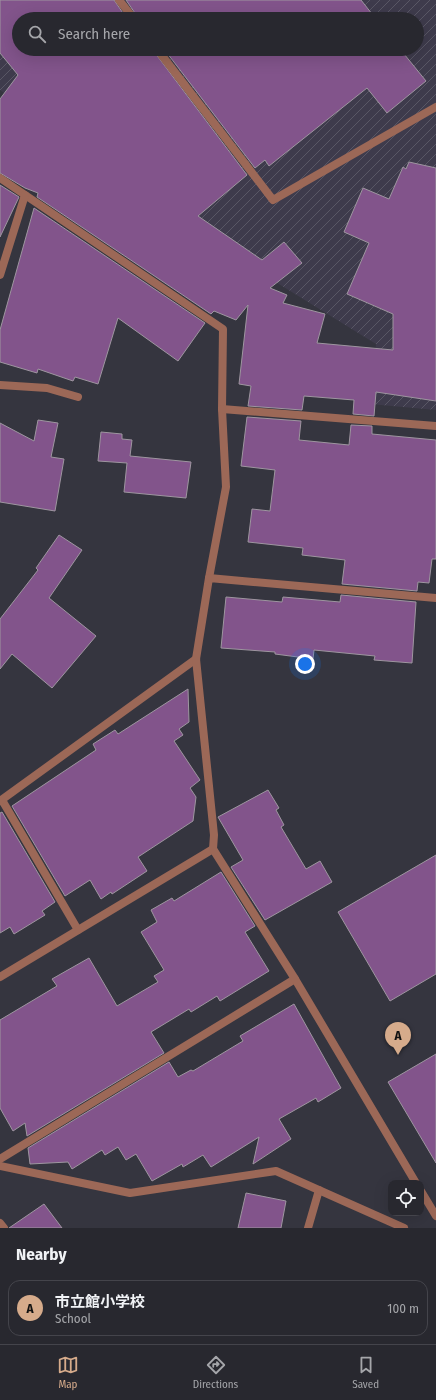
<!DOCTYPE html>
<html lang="en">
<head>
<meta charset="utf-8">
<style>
	:root { --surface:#28282f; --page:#34343b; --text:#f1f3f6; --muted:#a5a6aa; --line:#44444b; --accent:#d6ab8b }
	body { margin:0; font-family:"Fira Sans Condensed","Noto Sans JP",sans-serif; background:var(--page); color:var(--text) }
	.controls { position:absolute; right:12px; bottom:12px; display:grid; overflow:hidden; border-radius:8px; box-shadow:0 4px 16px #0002 }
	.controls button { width:36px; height:36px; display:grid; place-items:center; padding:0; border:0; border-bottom:1px solid var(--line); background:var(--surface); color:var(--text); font:20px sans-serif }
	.you { position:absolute; left:305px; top:664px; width:14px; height:14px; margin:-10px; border:3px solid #fff; border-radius:50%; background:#1a73e8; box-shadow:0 0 0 6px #1a73e833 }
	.badge { display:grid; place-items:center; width:26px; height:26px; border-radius:50%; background:var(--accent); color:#111; font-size:13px; font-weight:700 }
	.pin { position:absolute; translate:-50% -33px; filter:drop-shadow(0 1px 2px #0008) }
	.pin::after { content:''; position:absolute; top:21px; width:14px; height:12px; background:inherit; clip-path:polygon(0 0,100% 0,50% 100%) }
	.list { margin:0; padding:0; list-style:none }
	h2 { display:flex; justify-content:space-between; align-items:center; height:52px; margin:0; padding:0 16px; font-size:17px }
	h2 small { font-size:13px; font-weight:400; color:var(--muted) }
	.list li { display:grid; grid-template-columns:26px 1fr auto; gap:12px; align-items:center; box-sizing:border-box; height:56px; margin:0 8px 8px; padding:0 8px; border:1px solid var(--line); border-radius:12px }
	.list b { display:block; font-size:15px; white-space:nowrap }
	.list p { margin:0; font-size:13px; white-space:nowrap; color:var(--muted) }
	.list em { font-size:13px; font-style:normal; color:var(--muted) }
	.icon { flex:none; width:22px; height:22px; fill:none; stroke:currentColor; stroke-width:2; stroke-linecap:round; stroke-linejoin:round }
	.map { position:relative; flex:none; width:436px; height:1228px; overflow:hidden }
	.search { position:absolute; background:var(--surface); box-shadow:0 4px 16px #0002; left:12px; right:12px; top:12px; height:44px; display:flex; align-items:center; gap:10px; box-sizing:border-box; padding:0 14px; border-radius:22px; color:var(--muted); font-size:15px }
	.sheet { height:116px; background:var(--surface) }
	nav { display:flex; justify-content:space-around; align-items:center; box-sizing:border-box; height:56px; border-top:1px solid var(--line); background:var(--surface); font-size:11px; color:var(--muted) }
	nav a { display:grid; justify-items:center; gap:2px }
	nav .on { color:var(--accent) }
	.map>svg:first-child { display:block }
	.industrial { fill:url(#industrial-furrows); fill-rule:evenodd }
	.building { fill:#82548b; stroke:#9e96a0 }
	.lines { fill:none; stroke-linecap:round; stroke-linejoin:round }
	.service { stroke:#9c6857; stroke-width:8 }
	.minor { stroke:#9c6857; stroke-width:8 }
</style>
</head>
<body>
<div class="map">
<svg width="436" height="1228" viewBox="0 0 436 1228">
	<defs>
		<pattern id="industrial-furrows" width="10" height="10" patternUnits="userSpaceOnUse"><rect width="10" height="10" fill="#3e3b4c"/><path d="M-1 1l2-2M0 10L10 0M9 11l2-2" fill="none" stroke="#595765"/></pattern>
	</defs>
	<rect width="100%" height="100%" fill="#35353f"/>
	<path class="industrial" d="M0 0H436V410L370 404 376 344 274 281 0 90ZM19 19H417V49H19Z"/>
	<g class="building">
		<polygon points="0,0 114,0 127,19 19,19 19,49 152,49 247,175 198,216 262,260 284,242 302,263 270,288 287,295 283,303 325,314 317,343 393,350 393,314 347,294 369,243 344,232 363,188 389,199 403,167 406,169 409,162 436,168 436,401 376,392 374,416 353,414 354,400 304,396 302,410 248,406 251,386 239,384 248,305 236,320 214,311 211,314 37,197 38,193 25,188 0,173 0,99 18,75 0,53"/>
		<polygon points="126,0 361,0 376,19 139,19"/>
		<polygon points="164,49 400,49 426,81 387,113 367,88 269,166 265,160 255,168"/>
		<polygon points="0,185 19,197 0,237"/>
		<polygon points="34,208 205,323 178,361 118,318 98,384 75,377 73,381 38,369 37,373 0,362 0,330"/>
		<polygon points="247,417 301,421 299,440 349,445 351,425 372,426 372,434 436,440 436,559 432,559 429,583 418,582 417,591 342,584 345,560 302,555 303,548 248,542 252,509 270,511 275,470 241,466"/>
		<polygon points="38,420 58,423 51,457 64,459 55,511 0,502 0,423 34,441"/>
		<polygon points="101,432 122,434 122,439 132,440 130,456 191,462 186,498 124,492 127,463 98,461"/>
		<polygon points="59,535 82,550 49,598 96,636 52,688 12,654 0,669 0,619 38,570 36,568"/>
		<polygon points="341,595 416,602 412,663 374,660 375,656 314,650 313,659 275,654 275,652 221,648 226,597 282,602 283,597 340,602"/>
		<polygon points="188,689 189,722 179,729 183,735 174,741 200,780 190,788 196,797 193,821 138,857 147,871 112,894 111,892 101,899 90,880 65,896 12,806 96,750 93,744 115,730 118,734"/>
		<polygon points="268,790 279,808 276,810 284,825 281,827 306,869 320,861 332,882 265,920 231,867 243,860 218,817"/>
		<polygon points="2,812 55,902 42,911 45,915 14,934 10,927 0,933 0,813"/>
		<polygon points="436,855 436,974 390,1001 338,912"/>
		<polygon points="221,872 255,926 245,932 269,971 220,1001 217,996 191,1012 189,1009 151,1032 164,1053 27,1136 25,1123 13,1131 0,1108 0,1020 57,986 52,979 89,958 117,1006 158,982 154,976 164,970 141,932 157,922 151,910 172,898 174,901"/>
		<polygon points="294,1004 341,1088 318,1102 316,1098 279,1119 291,1139 253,1164 259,1137 211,1167 203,1155 183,1167 182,1164 152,1181 136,1154 126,1160 118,1147 105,1155 102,1150 72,1169 68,1162 30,1164 28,1148 169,1062 178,1077 191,1070 193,1071 243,1041 240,1036"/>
		<polygon points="436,1054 436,1163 388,1082"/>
		<polygon points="246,1193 286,1201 281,1228 238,1228"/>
		<polygon points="44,1204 62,1228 9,1228"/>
	</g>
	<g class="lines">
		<g class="service">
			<polyline points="119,0 134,19"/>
			<polyline points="157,49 273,200 436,107"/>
			<polyline points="0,385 47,388 78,397"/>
			<polyline points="308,1228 319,1190"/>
		</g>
		<g class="minor">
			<polyline points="0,178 223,329 222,409 226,487 209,578"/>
			<polyline points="0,275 25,195"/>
			<polyline points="222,409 436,426"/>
			<polyline points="2,800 78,930"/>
			<polyline points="0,801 196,659"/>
			<polyline points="0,977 213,849"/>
			<polyline points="0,1159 295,979"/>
			<polyline points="0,1166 130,1193 276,1171 404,1228"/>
			<polyline points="416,1183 295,979 213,849 214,835 196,659 209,578 436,598"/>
			<polyline points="421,1191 436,1216"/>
			<polyline points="0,1223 4,1228"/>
		</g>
	</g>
</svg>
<div class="controls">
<button><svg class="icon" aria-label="locate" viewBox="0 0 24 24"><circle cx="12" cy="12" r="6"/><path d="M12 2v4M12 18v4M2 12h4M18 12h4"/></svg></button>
</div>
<div class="you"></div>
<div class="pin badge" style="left:398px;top:1055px">A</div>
<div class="search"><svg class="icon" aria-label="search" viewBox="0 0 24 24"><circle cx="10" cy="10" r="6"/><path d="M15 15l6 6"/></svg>Search here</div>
</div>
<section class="sheet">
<h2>Nearby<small></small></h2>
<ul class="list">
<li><span class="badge">A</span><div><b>市立館小学校</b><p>School</p></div><em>100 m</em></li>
</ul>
</section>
<nav>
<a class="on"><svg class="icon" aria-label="map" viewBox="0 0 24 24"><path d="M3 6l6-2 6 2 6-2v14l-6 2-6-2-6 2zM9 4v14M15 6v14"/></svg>Map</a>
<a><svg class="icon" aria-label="directions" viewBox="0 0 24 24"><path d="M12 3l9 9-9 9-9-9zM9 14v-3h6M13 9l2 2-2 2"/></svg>Directions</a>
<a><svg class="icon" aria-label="saved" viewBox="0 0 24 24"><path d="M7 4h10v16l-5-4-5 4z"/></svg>Saved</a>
</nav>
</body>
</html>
